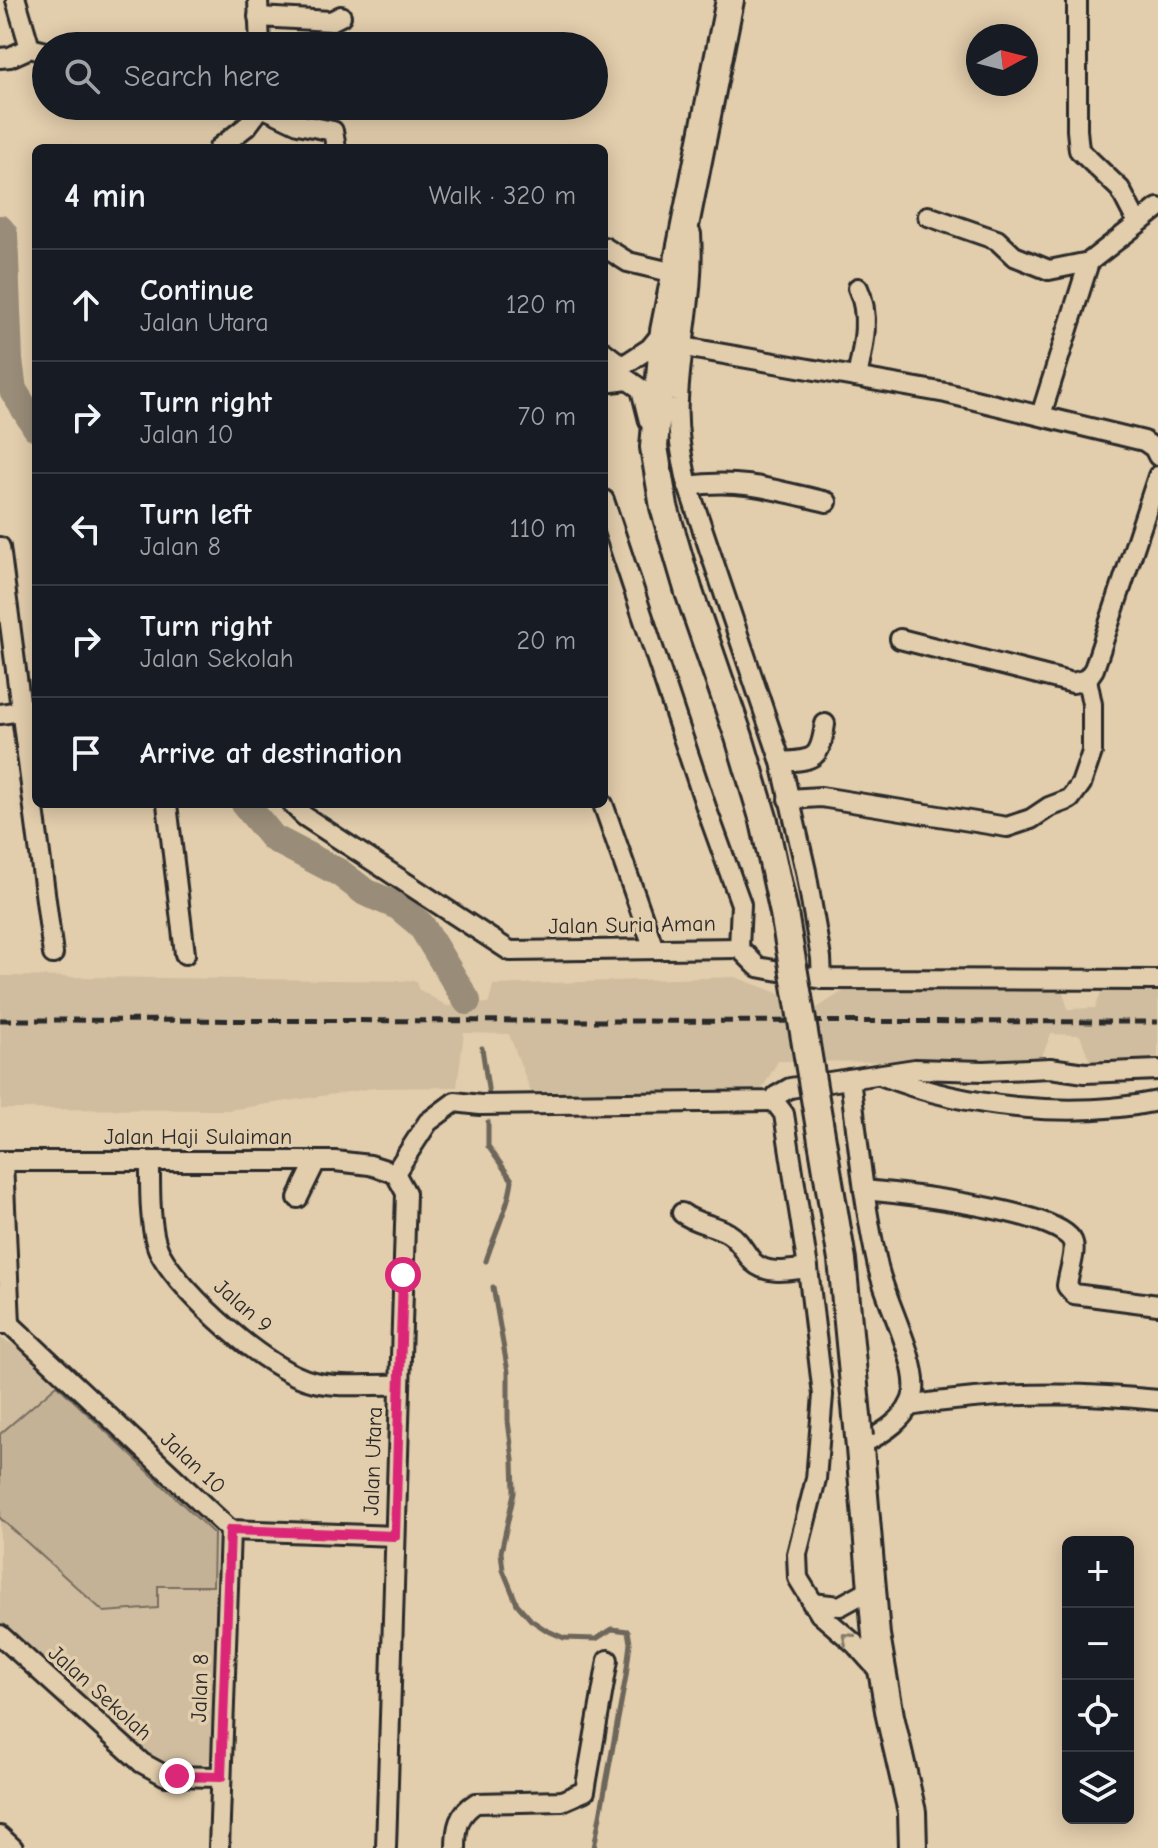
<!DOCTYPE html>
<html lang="en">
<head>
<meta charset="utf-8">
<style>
	:root { --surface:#171b24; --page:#20242c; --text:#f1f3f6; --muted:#9ea1a6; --line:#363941 }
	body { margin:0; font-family:"Comic Neue",sans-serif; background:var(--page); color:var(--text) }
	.controls { position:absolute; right:24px; bottom:24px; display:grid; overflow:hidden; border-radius:12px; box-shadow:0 4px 20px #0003 }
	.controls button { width:72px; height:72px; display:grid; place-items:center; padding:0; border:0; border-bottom:2px solid var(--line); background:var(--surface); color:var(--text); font:40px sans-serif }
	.compass { position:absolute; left:966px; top:24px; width:72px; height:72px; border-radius:50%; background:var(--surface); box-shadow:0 4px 20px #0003; rotate:83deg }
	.stop { position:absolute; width:24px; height:24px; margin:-18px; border:6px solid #db2777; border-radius:50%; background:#fff }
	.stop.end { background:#db2777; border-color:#fff; box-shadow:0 2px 8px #0008 }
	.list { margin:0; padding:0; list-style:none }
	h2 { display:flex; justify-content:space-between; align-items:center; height:104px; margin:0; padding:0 32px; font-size:34px }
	h2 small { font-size:26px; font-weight:400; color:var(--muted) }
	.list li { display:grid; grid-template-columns:52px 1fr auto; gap:24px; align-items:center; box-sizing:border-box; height:112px; padding:0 32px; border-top:2px solid var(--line) }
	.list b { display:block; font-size:30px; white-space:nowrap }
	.list p { margin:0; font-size:26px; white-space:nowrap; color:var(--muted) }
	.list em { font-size:26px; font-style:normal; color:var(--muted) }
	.icon { flex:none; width:44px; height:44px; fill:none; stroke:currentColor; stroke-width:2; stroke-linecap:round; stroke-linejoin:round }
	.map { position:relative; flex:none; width:1158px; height:1848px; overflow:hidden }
	.search { position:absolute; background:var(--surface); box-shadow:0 4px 20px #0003; left:32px; top:32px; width:576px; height:88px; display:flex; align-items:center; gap:20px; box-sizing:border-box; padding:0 28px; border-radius:44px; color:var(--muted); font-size:30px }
	.panel { position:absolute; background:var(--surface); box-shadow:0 4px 20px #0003; left:32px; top:144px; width:576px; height:664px; border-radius:12px }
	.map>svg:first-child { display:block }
	.built { fill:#d0bd9f }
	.green { fill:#c4b297; stroke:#786e61; stroke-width:2 }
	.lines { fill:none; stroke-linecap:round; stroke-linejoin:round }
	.stream { stroke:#6d665a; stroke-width:5 }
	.river { stroke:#998d79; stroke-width:28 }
	.street-casing { stroke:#2b2b2b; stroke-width:24 }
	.secondary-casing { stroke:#2b2b2b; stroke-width:32 }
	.street { stroke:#e2cdac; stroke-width:18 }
	.secondary { stroke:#e2cdac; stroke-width:26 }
	.rail { stroke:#2b2b2b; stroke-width:5; stroke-dasharray:12 6; stroke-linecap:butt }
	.secondary-bridge-casing { stroke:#2b2b2b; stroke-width:32; stroke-linecap:butt }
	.secondary-bridge { stroke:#e2cdac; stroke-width:26 }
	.oneway { stroke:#867c6c }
	.route { stroke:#db2777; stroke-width:10 }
	.labels { text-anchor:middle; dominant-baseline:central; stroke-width:7; stroke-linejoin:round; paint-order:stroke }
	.street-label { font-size:22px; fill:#2b2b2b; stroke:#e2cdac }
</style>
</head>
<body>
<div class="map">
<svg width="1158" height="1848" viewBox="0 0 1158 1848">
	<rect width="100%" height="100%" fill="#e2cdac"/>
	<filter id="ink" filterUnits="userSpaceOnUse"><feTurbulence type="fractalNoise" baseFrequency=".0125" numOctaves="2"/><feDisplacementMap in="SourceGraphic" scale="16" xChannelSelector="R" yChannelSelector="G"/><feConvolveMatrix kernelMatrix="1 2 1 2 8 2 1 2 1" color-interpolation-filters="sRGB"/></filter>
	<g filter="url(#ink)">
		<g class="built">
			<polygon points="0,976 417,981 418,989 447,1006 489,1003 493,985 735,977 817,1008 845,990 1062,989 1068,1009 1095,1008 1102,990 1158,990 1158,1065 1090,1062 1080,1035 1051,1034 1039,1063 778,1061 762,1089 532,1095 509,1034 464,1033 457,1087 374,1088 228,1110 1,1109"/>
			<polygon points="0,1338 22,1349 218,1532 212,1762 169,1769 154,1763 0,1621"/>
		</g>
		<polygon class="green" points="57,1385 214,1534 213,1586 158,1586 158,1608 104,1612 0,1518 0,1434"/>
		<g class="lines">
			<g class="stream">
				<polyline points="482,1048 489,1095"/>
				<path d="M486 1261C494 1235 509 1206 512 1180L488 1146V1122"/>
				<polyline points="493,1287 508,1372 508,1421 513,1460 514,1493 501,1552 503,1570 517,1604 531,1620 546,1630 564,1638 596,1639 612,1629 628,1631 630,1643 626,1676 594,1848"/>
			</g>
			<g class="river">
				<polyline points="0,229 4,234 9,360 13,390 36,427"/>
				<polyline points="245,804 273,838 340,873 365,892 398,906 421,925 467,1001"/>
			</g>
			<defs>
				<g id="street">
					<polyline points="16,0 30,48 46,52"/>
					<polyline points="258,0 260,46"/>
					<polyline points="1077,0 1077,130 1079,150 1120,189 1137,222"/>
					<polyline points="258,17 331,21 341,16"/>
					<polyline points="0,58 10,57 30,48"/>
					<polyline points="262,107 298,124 333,131 336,148"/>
					<polyline points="219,148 247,126 262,106"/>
					<polyline points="928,216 997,240 1014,256 1049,270 1089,262 1158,208"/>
					<path d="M691 234C695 291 680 345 678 400 676 429 682 458 688 486L781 762 806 871 821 958 822 979"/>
					<polyline points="604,247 628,262 675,273"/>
					<polyline points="684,347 946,393 1144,441 1154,448 1158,456"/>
					<polyline points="604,352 621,365"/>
					<path d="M857 377C863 348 871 316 858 288"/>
					<polyline points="604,378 650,348 664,331"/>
					<polyline points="604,383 628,380 641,389 649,421"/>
					<polyline points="1041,415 1089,262"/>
					<path d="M688 486C740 478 776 490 827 502"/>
					<polyline points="604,500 707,810 741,904 739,948"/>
					<polyline points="0,547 53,954"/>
					<polyline points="900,639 1073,683 1087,679 1094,669 1158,476"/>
					<polyline points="0,714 36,709"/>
					<path d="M781 762C815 760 820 759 825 724"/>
					<polyline points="788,799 821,797 1007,827 1031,819 1049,807 1070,799 1081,784 1092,752 1092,704 1087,679"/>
					<polyline points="167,804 185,954"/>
					<polyline points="292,804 304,816 510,951 739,948"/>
					<polyline points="603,804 654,949"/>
					<polyline points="739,948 758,967 822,979 1158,980"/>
					<path d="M883 1076C965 1108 1072 1119 1158 1101"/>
					<path d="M850 1079C858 1142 864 1206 878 1267 885 1299 918 1361 914 1391 910 1418 882 1434 860 1445"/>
					<polyline points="774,1101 784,1114 808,1268 823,1395 816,1479 797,1554 798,1578 820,1614 855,1644 882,1674"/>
					<polyline points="0,1161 335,1161 370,1165 395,1173"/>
					<polyline points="3,1161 10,1324"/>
					<path d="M150 1162C150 1185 149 1232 160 1253 182 1294 268 1372 314 1382 340 1388 372 1384 400 1385"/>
					<polyline points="395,1173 428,1122 455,1102 480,1105 774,1101 776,1096 790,1088 915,1069 984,1071 1050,1068 1085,1073 1158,1070"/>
					<path d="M864 1190C897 1193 1065 1211 1073 1243 1076 1254 1068 1274 1067 1286L1074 1294 1158 1305"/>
					<polyline points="298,1198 316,1161"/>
					<path d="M682 1213C696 1224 713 1224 728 1233 740 1240 744 1252 753 1262 768 1276 790 1270 808 1268"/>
					<polyline points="0,1324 10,1324 230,1530 395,1536"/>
					<path d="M909 1406C991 1393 1076 1391 1158 1400"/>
					<polyline points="812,1603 840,1606 871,1589"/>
					<polyline points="0,1635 142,1763 166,1776 221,1777"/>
					<polyline points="0,1836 13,1848"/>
					<polyline points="219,1848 230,1530"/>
					<polyline points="386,1848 406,1193 395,1173"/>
					<path d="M456 1848C456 1828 458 1814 476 1803L562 1801 585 1791 608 1660"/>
				</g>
				<g id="secondary">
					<polyline points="689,592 664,507 654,447 664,331 730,0"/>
					<polyline points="859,1437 876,1635 890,1716 912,1812 913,1848"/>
				</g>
			</defs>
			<use href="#street" class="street-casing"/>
			<use href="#secondary" class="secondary-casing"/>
			<use href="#street" class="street"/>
			<use href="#secondary" class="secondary"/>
			<polyline class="rail" points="0,1020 1158,1022"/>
			<defs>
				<polyline id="secondary-bridge" points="689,592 739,737 764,821 784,913 842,1260 859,1437"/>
			</defs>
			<use href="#secondary-bridge" class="secondary-bridge-casing"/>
			<use href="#secondary-bridge" class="secondary-bridge"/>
		</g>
		<defs><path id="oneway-chevron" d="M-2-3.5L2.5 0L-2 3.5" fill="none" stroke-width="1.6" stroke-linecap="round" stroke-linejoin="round" transform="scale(2)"/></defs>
		<use class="oneway" href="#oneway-chevron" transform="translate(847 1638) rotate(-139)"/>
	</g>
	<g class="lines" filter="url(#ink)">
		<polyline class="route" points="177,1776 221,1777 230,1530 395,1536 403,1275"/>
	</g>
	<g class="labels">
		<g class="street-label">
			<text transform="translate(632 925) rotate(-1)">Jalan Suria Aman</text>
			<text x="198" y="1137">Jalan Haji Sulaiman</text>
			<text transform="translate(243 1306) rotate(41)">Jalan 9</text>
			<text transform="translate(373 1461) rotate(-88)">Jalan Utara</text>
			<text transform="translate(193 1463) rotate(43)">Jalan 10</text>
			<text transform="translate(200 1688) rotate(-88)">Jalan 8</text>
			<text transform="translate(100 1693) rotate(42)">Jalan Sekolah</text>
		</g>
	</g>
</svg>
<div class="controls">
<button>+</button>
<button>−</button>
<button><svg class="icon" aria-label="locate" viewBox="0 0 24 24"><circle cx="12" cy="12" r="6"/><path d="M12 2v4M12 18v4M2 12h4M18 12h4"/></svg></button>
<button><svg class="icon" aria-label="layers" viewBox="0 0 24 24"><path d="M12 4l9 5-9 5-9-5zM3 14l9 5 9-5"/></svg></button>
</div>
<svg class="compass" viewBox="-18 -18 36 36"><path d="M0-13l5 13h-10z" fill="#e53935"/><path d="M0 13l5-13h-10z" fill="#9ea1a6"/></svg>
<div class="stop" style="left:403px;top:1275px"></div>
<div class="stop end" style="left:177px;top:1776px"></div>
<div class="search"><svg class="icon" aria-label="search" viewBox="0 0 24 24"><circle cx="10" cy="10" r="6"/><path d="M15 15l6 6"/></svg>Search here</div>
<section class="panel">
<h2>4 min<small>Walk · 320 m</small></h2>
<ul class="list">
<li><svg class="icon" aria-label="ahead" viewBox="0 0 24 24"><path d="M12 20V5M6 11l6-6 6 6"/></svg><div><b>Continue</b><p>Jalan Utara</p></div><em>120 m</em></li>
<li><svg class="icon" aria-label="right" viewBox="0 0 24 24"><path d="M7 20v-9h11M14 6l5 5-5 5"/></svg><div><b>Turn right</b><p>Jalan 10</p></div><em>70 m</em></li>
<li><svg class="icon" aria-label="left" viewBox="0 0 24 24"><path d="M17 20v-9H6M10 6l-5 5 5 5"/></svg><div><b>Turn left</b><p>Jalan 8</p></div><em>110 m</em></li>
<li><svg class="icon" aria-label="right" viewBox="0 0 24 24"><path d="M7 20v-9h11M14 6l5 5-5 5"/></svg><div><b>Turn right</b><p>Jalan Sekolah</p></div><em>20 m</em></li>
<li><svg class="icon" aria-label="arrive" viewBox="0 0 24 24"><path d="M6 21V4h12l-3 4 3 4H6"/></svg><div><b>Arrive at destination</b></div></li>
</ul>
</section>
</div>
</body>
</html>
